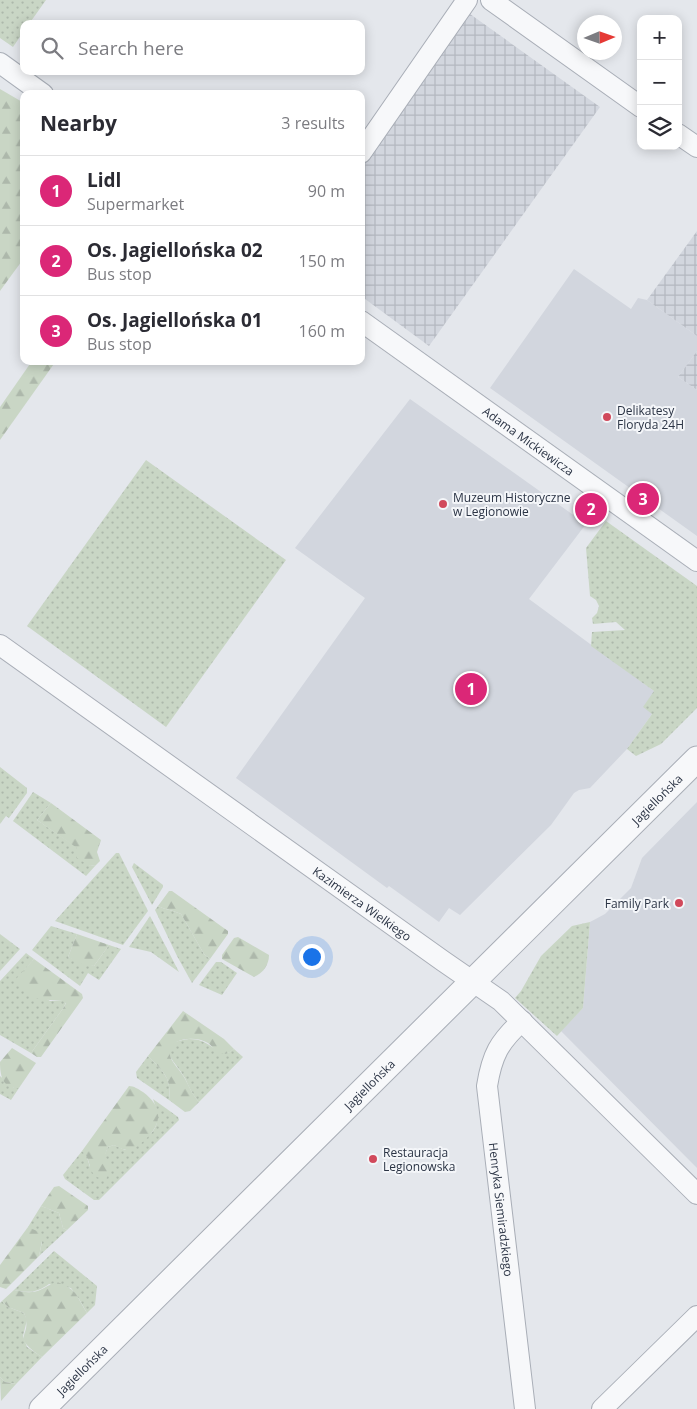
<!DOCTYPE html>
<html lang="en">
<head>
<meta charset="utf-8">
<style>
	:root { --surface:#fff; --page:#f2f2f3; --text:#2b2b33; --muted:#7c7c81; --line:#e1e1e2; --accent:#db2777 }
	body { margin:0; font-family:"Open Sans",sans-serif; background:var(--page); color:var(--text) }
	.controls { position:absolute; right:15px; top:15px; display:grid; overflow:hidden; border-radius:10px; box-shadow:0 2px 12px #0003 }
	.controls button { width:45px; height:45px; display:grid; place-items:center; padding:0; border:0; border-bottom:1px solid var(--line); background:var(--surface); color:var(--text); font:25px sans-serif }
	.compass { position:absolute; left:577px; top:15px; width:45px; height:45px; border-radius:50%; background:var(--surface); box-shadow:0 2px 12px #0003; rotate:88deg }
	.you { position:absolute; left:311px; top:956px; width:18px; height:18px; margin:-12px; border:4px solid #fff; border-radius:50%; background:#1a73e8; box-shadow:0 0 0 8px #1a73e833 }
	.badge { display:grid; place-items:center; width:32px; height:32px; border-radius:50%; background:var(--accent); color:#fff; font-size:16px; font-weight:700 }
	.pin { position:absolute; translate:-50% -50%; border:2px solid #fff; box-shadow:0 1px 5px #0006 }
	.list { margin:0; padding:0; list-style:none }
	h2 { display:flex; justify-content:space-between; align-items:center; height:65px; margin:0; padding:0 20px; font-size:21px }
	h2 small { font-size:16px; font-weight:400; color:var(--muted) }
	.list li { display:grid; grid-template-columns:32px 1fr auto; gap:15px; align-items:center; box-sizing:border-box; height:70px; padding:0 20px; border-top:1px solid var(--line) }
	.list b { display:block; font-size:19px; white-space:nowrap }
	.list p { margin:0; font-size:16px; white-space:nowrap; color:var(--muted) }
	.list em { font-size:16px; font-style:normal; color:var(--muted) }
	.icon { flex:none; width:28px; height:28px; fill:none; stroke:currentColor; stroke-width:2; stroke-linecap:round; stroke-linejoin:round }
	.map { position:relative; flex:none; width:697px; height:1409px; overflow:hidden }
	.search { position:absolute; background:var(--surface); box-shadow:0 2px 12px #0003; left:20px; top:20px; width:345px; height:55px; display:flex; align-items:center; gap:12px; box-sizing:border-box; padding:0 18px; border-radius:10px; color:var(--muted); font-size:19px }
	.panel { position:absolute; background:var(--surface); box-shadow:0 2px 12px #0003; left:20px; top:90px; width:345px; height:275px; border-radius:10px }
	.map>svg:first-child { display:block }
	.built { fill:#d2d6de }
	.industrial { fill:url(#industrial-grid) }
	.grass { fill:url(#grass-dots) }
	.forest { fill:url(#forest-firs) }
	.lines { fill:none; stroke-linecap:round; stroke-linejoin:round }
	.minor-casing { stroke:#a9aeb7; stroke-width:22 }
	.tertiary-casing { stroke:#a9aeb7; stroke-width:27 }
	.minor { stroke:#f7f8fa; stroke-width:20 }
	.tertiary { stroke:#f7f8fa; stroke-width:25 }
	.poi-dot { fill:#d1495b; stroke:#f4f6f9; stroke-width:2 }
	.labels { text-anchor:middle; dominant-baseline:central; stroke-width:4; stroke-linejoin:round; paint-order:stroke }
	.poi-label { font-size:12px; fill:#2b3445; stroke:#f4f6f9; text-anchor:start }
	.street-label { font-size:12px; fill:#2b3445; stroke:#f4f6f9 }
</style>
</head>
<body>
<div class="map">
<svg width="697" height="1409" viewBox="0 0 697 1409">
	<defs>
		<pattern id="industrial-grid" width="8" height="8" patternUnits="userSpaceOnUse" patternTransform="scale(1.25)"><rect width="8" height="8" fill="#d2d6de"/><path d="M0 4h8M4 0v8" fill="none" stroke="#b4b8c0"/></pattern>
		<pattern id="grass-dots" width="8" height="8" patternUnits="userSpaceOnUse" patternTransform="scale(1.25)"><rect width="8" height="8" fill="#c9d6c5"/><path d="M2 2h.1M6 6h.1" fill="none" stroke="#adb8ab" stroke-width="1.8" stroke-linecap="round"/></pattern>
		<pattern id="forest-firs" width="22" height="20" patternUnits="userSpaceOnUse" patternTransform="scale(1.25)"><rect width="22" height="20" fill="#c9d6c5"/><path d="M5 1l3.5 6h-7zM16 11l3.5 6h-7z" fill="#adb8ab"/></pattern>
	</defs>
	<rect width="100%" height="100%" fill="#e4e7ec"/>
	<g class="built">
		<polygon points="574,269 631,309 638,298 647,300 697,336 697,351 678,377 697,390 697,536 490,388"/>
		<polygon points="410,399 586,524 529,599 654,691 652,714 627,749 590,788 579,790 574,793 551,825 460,915 449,908 439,922 389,886 387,888 236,778 365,598 295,548"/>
		<polygon points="697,802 697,1168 561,1031 583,1008 590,922 605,914 631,888 642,858"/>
	</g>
	<g class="industrial">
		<polygon points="470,14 600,107 429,346 361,296 361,166"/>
		<polygon points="697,231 697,336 647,300"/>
		<polygon points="697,351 697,390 678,377"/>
	</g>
	<g class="grass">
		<polygon points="0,0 46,0 29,24 24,24 24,31 13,47 0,38"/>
		<polygon points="146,460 286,560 166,727 27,626"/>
		<polygon points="606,521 697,586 697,708 661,744 636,756 627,749 652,714 643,707 654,691 591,646 592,632 625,630 616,622 593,624 592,618 597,613 599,606 596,600 590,596 586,548"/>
		<polygon points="0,767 27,788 27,793 9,818 6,816 0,824"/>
		<polygon points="33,792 51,803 37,820 78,848 90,866 96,865 86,876 13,821"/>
		<polygon points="116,853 119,853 148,911 123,945 55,921"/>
		<polygon points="134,863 163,885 163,887 152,905 132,867"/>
		<path d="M158 906C166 910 173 910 181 914L204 954 210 959 192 983 177 956 155 910Z"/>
		<polygon points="150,916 179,972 151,952 129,947"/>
		<polygon points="590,922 583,1008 557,1036 515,998 521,991 541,956 572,926"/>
		<polygon points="51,926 77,934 68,957 94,966 109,945 121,949 99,980 88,973 80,986 32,950"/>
		<polygon points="0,934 20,949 0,971"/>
		<polygon points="26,953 34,959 17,979 50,1001 63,1000 66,1002 64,1007 31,1053 0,1035 0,981"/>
		<polygon points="216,962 221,962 237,973 222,995 199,985"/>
		<path d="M189 1039C209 1039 211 1051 228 1053L234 1049 243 1057 199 1102C192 1094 189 1087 185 1078 175 1060 151 1044 189 1039Z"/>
		<path d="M148 1056C163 1071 172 1078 169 1100L137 1078 136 1072Z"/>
		<polygon points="0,1076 14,1088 19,1088 11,1100 0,1094"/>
		<path d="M153 1099 178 1117 179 1120 99 1200H94L65 1179 63 1175 82 1151 86 1154 90 1167 105 1154 108 1147 114 1145 125 1150C150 1135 165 1132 153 1099Z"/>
		<polygon points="41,1206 59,1213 63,1228 67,1230 39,1256 42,1242 28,1227"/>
		<path d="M54 1251 97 1286 95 1305 87 1313 79 1299 71 1288 49 1284C37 1293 28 1293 14 1290Z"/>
		<polygon points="2,1301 8,1307 24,1313 27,1320 23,1336 27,1347 42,1357 16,1384 5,1382 0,1377 0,1303"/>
	</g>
	<g class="forest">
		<polygon points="0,89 24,103 24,258 0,291"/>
		<polygon points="32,361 56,361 0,440 0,407"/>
		<polygon points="51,803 101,840 97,852 100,861 96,865 90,866 77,858 77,848 37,820"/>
		<path d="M169 891H172L228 931V934L210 959 204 954 181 914C173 910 166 910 158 906Z"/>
		<polygon points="77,934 109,945 94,966 82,964 68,957"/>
		<path d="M238 937 269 955C269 965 263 973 254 977L222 959V955L234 938Z"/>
		<path d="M34 959 82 994 83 998 41 1057H37L31 1053 64 1007 66 1003 62 1000C39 1000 29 1001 16 979Z"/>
		<path d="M183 1011 224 1039 234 1049C231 1051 228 1054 224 1054 217 1053 213 1047 208 1043 197 1036 175 1037 169 1049 169 1061 178 1067 184 1077 189 1086 192 1094 199 1102L190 1111 185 1112 169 1100C172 1078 163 1071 148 1056Z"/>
		<path d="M12 1048 36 1063 19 1088C2 1089 0 1075 0 1062Z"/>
		<path d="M129 1086C134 1086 138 1089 143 1092 163 1107 163 1123 145 1140 140 1144 135 1149 128 1150 123 1150 118 1147 114 1145L108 1147 105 1155 111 1169 106 1179C85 1178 94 1161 82 1151Z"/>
		<polygon points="59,1186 88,1206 88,1210 67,1230 63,1228 59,1213 41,1206 54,1187"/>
		<polygon points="28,1227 37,1231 43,1236 39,1256 6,1289 0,1287 0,1265"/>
		<path d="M57 1282C79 1291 75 1294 87 1313L42 1357C8 1334 34 1338 24 1313L8 1307 2 1301 14 1290C23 1292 33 1294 42 1289 48 1286 50 1284 57 1282Z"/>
		<polygon points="0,1377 5,1382 16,1384 1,1401"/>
	</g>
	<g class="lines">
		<defs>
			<g id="minor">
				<polyline points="491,0 641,107"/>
				<polyline points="0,63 43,94"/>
				<polyline points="678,134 697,147"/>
				<polyline points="361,153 467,0"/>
				<path id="s1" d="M361 321 697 561"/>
				<path id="s2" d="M0 645 443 961 501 1001 697 1194"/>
				<path id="s3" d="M522 1021C499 1042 492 1055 487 1086L525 1409"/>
				<polyline points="602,1409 697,1316"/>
			</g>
			<g id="tertiary">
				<path id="s4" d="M42 1409 697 759"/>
			</g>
		</defs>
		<use href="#minor" class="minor-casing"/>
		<use href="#tertiary" class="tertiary-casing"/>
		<use href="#minor" class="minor"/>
		<use href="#tertiary" class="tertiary"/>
	</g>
	<g class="poi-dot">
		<circle cx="607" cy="417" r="5"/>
		<circle cx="443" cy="504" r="5"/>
		<circle cx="679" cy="903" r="5"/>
		<circle cx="373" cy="1159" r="5"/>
	</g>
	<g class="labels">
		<g class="poi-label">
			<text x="617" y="410">Delikatesy<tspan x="617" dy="14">Floryda 24H</tspan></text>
			<text x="453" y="497">Muzeum Historyczne<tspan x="453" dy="14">w Legionowie</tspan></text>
			<text x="669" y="903" text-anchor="end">Family Park</text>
			<text x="383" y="1152">Restauracja<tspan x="383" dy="14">Legionowska</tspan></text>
		</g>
		<g class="street-label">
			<text stroke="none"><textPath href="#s1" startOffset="206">Adama Mickiewicza</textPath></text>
			<text stroke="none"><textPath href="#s4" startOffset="866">Jagiellońska</textPath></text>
			<text stroke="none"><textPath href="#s2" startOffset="445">Kazimierza Wielkiego</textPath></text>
			<text stroke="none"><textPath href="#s4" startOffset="461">Jagiellońska</textPath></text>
			<text stroke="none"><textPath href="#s3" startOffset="200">Henryka Siemiradzkiego</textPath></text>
			<text stroke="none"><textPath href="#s4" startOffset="56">Jagiellońska</textPath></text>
		</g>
	</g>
</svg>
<div class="controls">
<button>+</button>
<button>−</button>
<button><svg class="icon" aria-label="layers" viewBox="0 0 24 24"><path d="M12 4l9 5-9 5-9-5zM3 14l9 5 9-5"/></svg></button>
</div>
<svg class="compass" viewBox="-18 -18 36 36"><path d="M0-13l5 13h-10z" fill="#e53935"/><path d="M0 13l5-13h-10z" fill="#7c7c81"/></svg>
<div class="you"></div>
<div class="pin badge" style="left:471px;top:689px">1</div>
<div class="pin badge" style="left:591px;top:509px">2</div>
<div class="pin badge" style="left:643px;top:499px">3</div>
<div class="search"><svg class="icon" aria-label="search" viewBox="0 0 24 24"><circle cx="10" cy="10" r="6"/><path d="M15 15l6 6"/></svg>Search here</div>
<section class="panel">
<h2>Nearby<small>3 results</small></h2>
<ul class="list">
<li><span class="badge">1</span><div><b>Lidl</b><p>Supermarket</p></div><em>90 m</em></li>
<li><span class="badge">2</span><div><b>Os. Jagiellońska 02</b><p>Bus stop</p></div><em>150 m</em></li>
<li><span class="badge">3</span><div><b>Os. Jagiellońska 01</b><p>Bus stop</p></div><em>160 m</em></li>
</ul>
</section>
</div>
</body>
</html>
